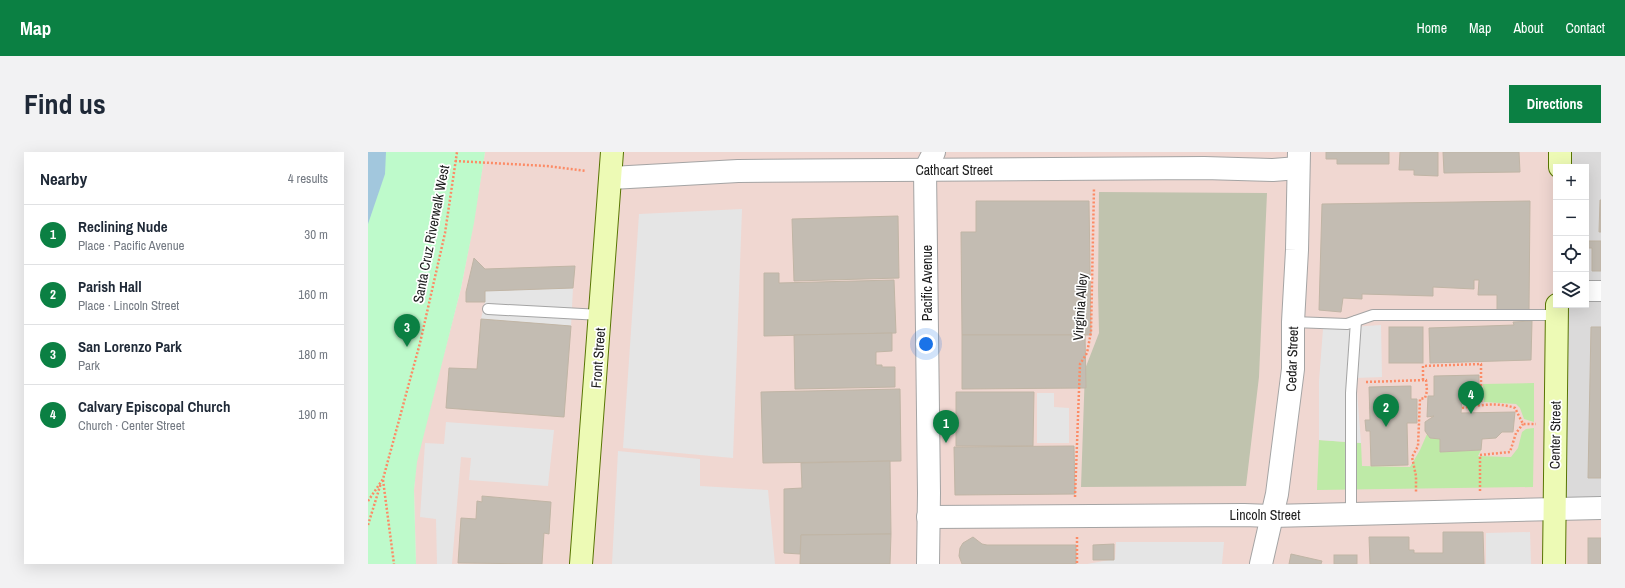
<!DOCTYPE html>
<html lang="en">
<head>
<meta charset="utf-8">
<style>
	:root { --surface:#fff; --page:#f2f2f3; --text:#1f2937; --muted:#747a83; --line:#e0e1e3; --accent:#0b8043 }
	body { margin:0; font-family:"Archivo Narrow",sans-serif; background:var(--page); color:var(--text) }
	.controls { position:absolute; right:12px; top:12px; display:grid; overflow:hidden; border-radius:0px; box-shadow:0 4px 16px #0002 }
	.controls button { width:36px; height:36px; display:grid; place-items:center; padding:0; border:0; border-bottom:1px solid var(--line); background:var(--surface); color:var(--text); font:20px sans-serif }
	.you { position:absolute; left:558px; top:192px; width:14px; height:14px; margin:-10px; border:3px solid #fff; border-radius:50%; background:#1a73e8; box-shadow:0 0 0 6px #1a73e833 }
	.badge { display:grid; place-items:center; width:26px; height:26px; border-radius:50%; background:var(--accent); color:#fff; font-size:13px; font-weight:700 }
	.pin { position:absolute; translate:-50% -33px; filter:drop-shadow(0 1px 2px #0008) }
	.pin::after { content:''; position:absolute; top:21px; width:14px; height:12px; background:inherit; clip-path:polygon(0 0,100% 0,50% 100%) }
	.list { margin:0; padding:0; list-style:none }
	h2 { display:flex; justify-content:space-between; align-items:center; height:52px; margin:0; padding:0 16px; font-size:17px }
	h2 small { font-size:13px; font-weight:400; color:var(--muted) }
	.list li { display:grid; grid-template-columns:26px 1fr auto; gap:12px; align-items:center; box-sizing:border-box; height:60px; padding:0 16px; border-top:1px solid var(--line) }
	.list b { display:block; font-size:15px; white-space:nowrap }
	.list p { margin:0; font-size:13px; white-space:nowrap; color:var(--muted) }
	.list em { font-size:13px; font-style:normal; color:var(--muted) }
	.icon { flex:none; width:22px; height:22px; fill:none; stroke:currentColor; stroke-width:2; stroke-linecap:round; stroke-linejoin:round }
	.map { position:relative; flex:none; width:1233px; height:412px; overflow:hidden; border-radius:0px }
	header { display:flex; align-items:center; gap:24px; box-sizing:border-box; height:56px; padding:0 20px; background:var(--accent); color:#fff }
	header strong { font-size:19px }
	nav { display:flex; gap:22px; margin-inline-start:auto; font-size:14px }
	.intro { display:flex; align-items:center; justify-content:space-between; box-sizing:border-box; height:96px; padding:0 24px }
	h1 { margin:0; font-size:28px }
	.button { padding:10px 18px; border-radius:0px; background:var(--accent); color:#fff; font-size:14px; font-weight:700 }
	main { display:flex; gap:24px; padding:0 24px }
	aside { flex:1; background:var(--surface); border-radius:0px; box-shadow:0 4px 16px #0002 }
	.map>svg:first-child { display:block }
	.residential { fill:#dbdada }
	.commercial { fill:#f0d7d1 }
	.construction { fill:#c0c3ae }
	.grass { fill:#beeaa7 }
	.park { fill:#befacb }
	.parking { fill:#e5e5e5 }
	.water { fill:#a2c7dd }
	.building { fill:#c3bcb2; stroke:#c0b5a5 }
	.lines { fill:none; stroke-linecap:round; stroke-linejoin:round }
	.service-casing { stroke:#a4a4a4; stroke-width:12 }
	.minor-casing { stroke:#a4a4a4; stroke-width:22 }
	.tertiary-casing { stroke:#a4a4a4; stroke-width:24 }
	.secondary-casing { stroke:#587503; stroke-width:24 }
	.path { stroke:#fc8b66; stroke-width:2.5; stroke-dasharray:2 2; stroke-linecap:butt }
	.service { stroke:#fff; stroke-width:10 }
	.minor { stroke:#fff; stroke-width:20 }
	.tertiary { stroke:#fff; stroke-width:22 }
	.secondary { stroke:#edfab5; stroke-width:22 }
	.labels { text-anchor:middle; dominant-baseline:central; stroke-width:3.5; stroke-linejoin:round; paint-order:stroke }
	.street-label { font-size:14px; fill:#1d1d1d; stroke:#fff }
</style>
</head>
<body>
<header>
<strong>Map</strong>
<nav><a>Home</a><a>Map</a><a>About</a><a>Contact</a></nav>
</header>
<div class="intro"><h1>Find us</h1><a class="button">Directions</a></div>
<main>
<aside>
<h2>Nearby<small>4 results</small></h2>
<ul class="list">
<li><span class="badge">1</span><div><b>Reclining Nude</b><p>Place · Pacific Avenue</p></div><em>30 m</em></li>
<li><span class="badge">2</span><div><b>Parish Hall</b><p>Place · Lincoln Street</p></div><em>160 m</em></li>
<li><span class="badge">3</span><div><b>San Lorenzo Park</b><p>Park</p></div><em>180 m</em></li>
<li><span class="badge">4</span><div><b>Calvary Episcopal Church</b><p>Church · Center Street</p></div><em>190 m</em></li>
</ul>
</aside>
<div class="map">
<svg width="1233" height="412" viewBox="0 0 1233 412">
	<rect width="100%" height="100%" fill="#efece3"/>
	<polygon class="residential" points="1192,0 1233,0 1233,355 1186,356 1189,153 1218,153 1218,15 1192,15"/>
	<polygon class="commercial" points="117,0 1192,0 1188,15 1186,356 1233,355 1233,412 48,412 46,338 48,310 93,136 104,79"/>
	<polygon class="construction" points="731,40 899,41 891,225 878,334 713,335 717,217 731,181 730,137"/>
	<g class="grass">
		<polygon points="1166,231 1166,270 1156,267 1152,256 1148,252 1116,250 1115,232"/>
		<polygon points="1166,276 1165,335 949,338 951,288 993,291 994,314 1042,315 1052,298 1059,282 1062,286 1072,287 1072,300 1113,298 1110,304 1139,305 1143,305 1150,296 1154,280 1158,277"/>
	</g>
	<polygon class="park" points="0,0 117,0 106,71 93,136 49,310 46,338 48,412 0,412"/>
	<g class="parking">
		<polygon points="374,57 365,306 255,296 271,62"/>
		<polygon points="205,136 203,174 113,167 117,150 117,139"/>
		<polygon points="1013,173 1014,225 988,226 993,291 951,288 951,229 955,177"/>
		<polygon points="669,241 686,241 686,255 701,256 701,291 669,291"/>
		<polygon points="78,270 186,278 180,334 101,328 103,306 93,305 84,412 69,412 68,367 52,365 57,291 76,292"/>
		<polygon points="250,299 332,307 332,334 400,338 407,412 244,412"/>
		<polygon points="1162,380 1163,412 1118,412 1118,381"/>
		<polygon points="748,390 856,390 854,412 719,412 747,407"/>
	</g>
	<polygon class="water" points="0,0 18,0 17,22 0,72"/>
	<g class="building">
		<polygon points="958,0 1021,0 1021,12 969,12 969,7 958,7"/>
		<polygon points="1032,0 1070,0 1070,24 1046,23 1046,18 1031,18"/>
		<polygon points="1075,0 1151,0 1152,20 1076,21"/>
		<polygon points="1232,48 1233,48 1233,80 1231,80"/>
		<polygon points="608,49 721,49 723,183 594,183 593,80 608,80"/>
		<polygon points="1162,49 1161,160 1129,160 1129,143 1110,143 1111,128 1106,128 1106,137 1065,135 1065,144 994,142 994,147 975,146 973,160 951,158 954,52"/>
		<polygon points="530,64 531,126 426,129 424,67"/>
		<polygon points="1218,89 1233,89 1233,119 1224,119 1224,96 1218,96"/>
		<polygon points="106,106 117,117 207,114 205,136 117,139 117,150 98,150 98,140"/>
		<polygon points="396,121 411,121 411,131 526,128 528,181 396,184"/>
		<polygon points="113,167 203,174 196,265 78,256 81,216 109,217"/>
		<polygon points="1164,169 1163,208 1062,211 1061,176 1146,173 1145,170"/>
		<rect x="1021" y="175" width="34" height="36"/>
		<polygon points="1223,175 1233,175 1233,326 1220,326"/>
		<polygon points="524,181 524,199 508,200 508,213 514,213 514,215 527,215 527,235 427,237 426,183"/>
		<polygon points="594,183 717,183 718,236 594,237"/>
		<polygon points="1111,223 1111,247 1094,248 1093,261 1147,260 1145,280 1134,280 1128,286 1114,287 1113,298 1072,300 1072,287 1062,286 1057,279 1057,270 1066,264 1059,265 1060,244 1066,244 1066,224"/>
		<polygon points="1043,234 1043,247 1049,247 1049,271 1039,271 1040,313 1003,314 1002,279 998,279 997,268 1002,268 1001,235"/>
		<polygon points="532,237 533,309 395,311 393,240"/>
		<polygon points="588,240 666,240 665,294 588,294"/>
		<polygon points="706,294 707,342 587,343 586,295"/>
		<polygon points="522,309 523,382 433,383 432,402 416,401 416,337 434,336 433,311"/>
		<polygon points="114,344 183,350 181,382 176,381 174,412 90,411 93,366 108,367 109,349 114,350"/>
		<polygon points="1075,380 1115,380 1116,412 1002,412 1001,385 1041,385 1041,398 1046,398 1046,401 1075,401"/>
		<polygon points="523,382 522,412 432,412 433,383"/>
		<polygon points="605,385 614,392 619,393 708,393 708,412 594,412 591,404 592,396 595,391"/>
		<rect x="1220" y="386" width="13" height="26"/>
		<polygon points="746,392 746,408 725,408 725,393"/>
		<polygon points="923,402 954,409 953,412 921,412"/>
		<rect x="966" y="403" width="23" height="9"/>
	</g>
	<g class="lines">
		<defs>
			<g id="service">
				<polyline points="120,157 233,163"/>
				<polyline points="925,170 979,172 1005,163 1189,163"/>
				<polyline points="983,362 983,241 988,169"/>
			</g>
			<polyline id="minor" points="1218,139 1233,139"/>
			<g id="tertiary">
				<polyline points="243,26 370,19 836,16 905,18 930,16"/>
				<polyline points="560,365 876,363 903,364 1233,356"/>
				<polyline points="560,412 561,341 557,18 566,0"/>
				<polyline points="893,412 909,342 925,217 925,170 929,98 931,0"/>
			</g>
			<g id="secondary">
				<polyline points="1192,15 1192,0"/>
				<polyline points="213,412 244,0"/>
				<polyline points="1186,412 1189,153"/>
			</g>
		</defs>
		<use href="#service" class="service-casing"/>
		<use href="#minor" class="minor-casing"/>
		<use href="#tertiary" class="tertiary-casing"/>
		<use href="#secondary" class="secondary-casing"/>
		<g class="path">
			<polyline points="87,9 179,14 218,19"/>
			<polyline points="1055,228 1055,214 1113,212 1113,252"/>
			<polyline points="998,230 1058,228 1059,239 1057,246 1052,247 1050,294 1044,305 1048,324 1048,340"/>
			<path d="M1094 256C1112 253 1130 250 1147 256L1155 272H1168"/>
			<polyline points="15,328 26,412"/>
			<polyline points="1112,339 1112,303 1142,300 1148,281 1155,272"/>
			<polyline points="707,345 712,212 719,201 723,180 726,36"/>
			<polyline points="0,349 15,327 52,191 77,81 89,0"/>
			<polyline points="0,373 13,331"/>
			<polyline points="709,385 709,412"/>
		</g>
		<use href="#service" class="service"/>
		<use href="#minor" class="minor"/>
		<use href="#tertiary" class="tertiary"/>
		<use href="#secondary" class="secondary"/>
	</g>
	<g class="labels">
		<g class="street-label">
			<text x="586" y="18">Cathcart Street</text>
			<text transform="translate(63 82) rotate(-79)">Santa Cruz Riverwalk West</text>
			<text transform="translate(559 131) rotate(-90)">Pacific Avenue</text>
			<text transform="translate(712 155) rotate(-86)">Virginia Alley</text>
			<text transform="translate(230 206) rotate(-86)">Front Street</text>
			<text transform="translate(924 207) rotate(-88)">Cedar Street</text>
			<text transform="translate(1187 283) rotate(-89)">Center Street</text>
			<text x="897" y="363">Lincoln Street</text>
		</g>
	</g>
</svg>
<div class="controls">
<button>+</button>
<button>−</button>
<button><svg class="icon" aria-label="locate" viewBox="0 0 24 24"><circle cx="12" cy="12" r="6"/><path d="M12 2v4M12 18v4M2 12h4M18 12h4"/></svg></button>
<button><svg class="icon" aria-label="layers" viewBox="0 0 24 24"><path d="M12 4l9 5-9 5-9-5zM3 14l9 5 9-5"/></svg></button>
</div>
<div class="you"></div>
<div class="pin badge" style="left:578px;top:291px">1</div>
<div class="pin badge" style="left:1018px;top:275px">2</div>
<div class="pin badge" style="left:39px;top:195px">3</div>
<div class="pin badge" style="left:1103px;top:262px">4</div>
</div>
</main>
</body>
</html>
